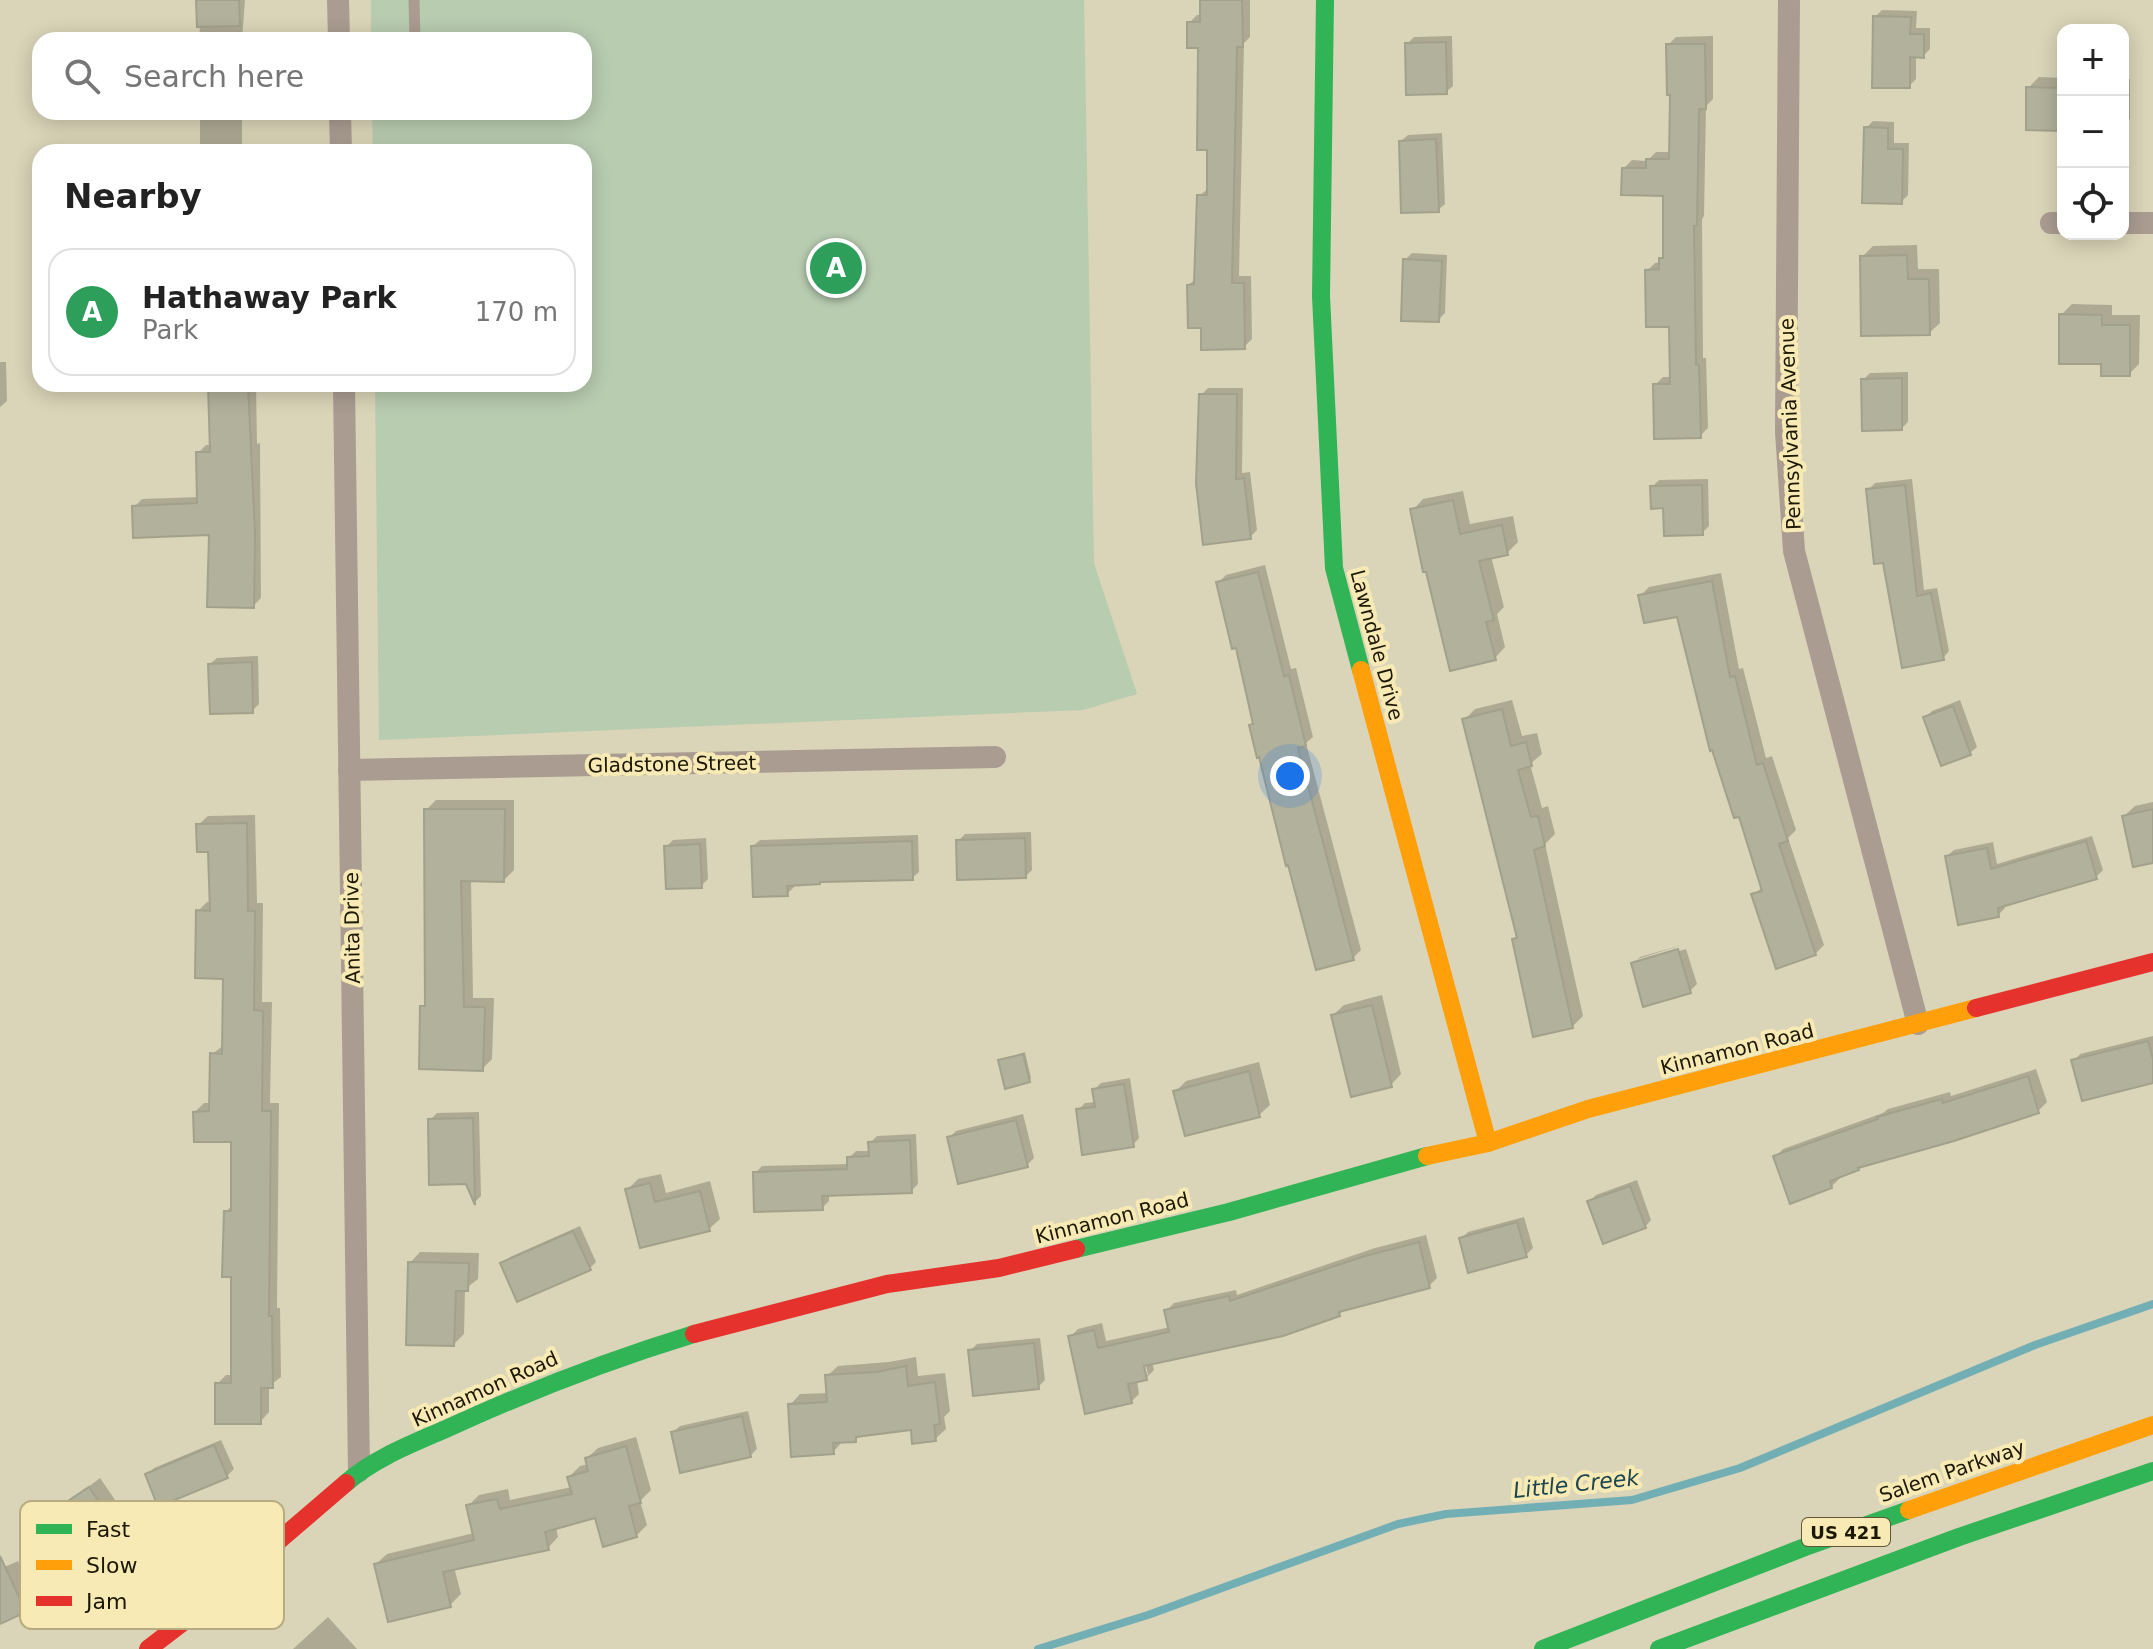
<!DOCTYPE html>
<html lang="en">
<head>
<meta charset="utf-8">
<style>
	:root { --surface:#fff; --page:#f2f2f2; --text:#222; --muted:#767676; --line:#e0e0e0; --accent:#5f5a43 }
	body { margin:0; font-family:"DejaVu Sans",sans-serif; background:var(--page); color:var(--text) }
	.controls { position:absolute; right:24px; top:24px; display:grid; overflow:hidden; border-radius:16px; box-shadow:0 4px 20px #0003 }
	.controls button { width:72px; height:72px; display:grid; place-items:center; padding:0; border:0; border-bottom:2px solid var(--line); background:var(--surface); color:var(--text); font:40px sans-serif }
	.you { position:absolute; left:1290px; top:776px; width:28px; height:28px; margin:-20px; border:6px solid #fff; border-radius:50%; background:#1a73e8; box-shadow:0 0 0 12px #1a73e833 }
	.badge { display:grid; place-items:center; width:52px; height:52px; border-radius:50%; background:var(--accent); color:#fff; font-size:26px; font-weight:700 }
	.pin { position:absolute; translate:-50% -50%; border:4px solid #fff; box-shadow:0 2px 8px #0006 }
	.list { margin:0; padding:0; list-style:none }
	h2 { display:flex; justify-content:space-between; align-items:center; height:104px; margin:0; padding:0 32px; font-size:34px }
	h2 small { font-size:26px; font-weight:400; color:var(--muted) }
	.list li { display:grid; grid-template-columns:52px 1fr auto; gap:24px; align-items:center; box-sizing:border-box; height:128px; margin:0 16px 16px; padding:0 16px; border:2px solid var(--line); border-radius:24px }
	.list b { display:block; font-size:30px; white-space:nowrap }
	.list p { margin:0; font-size:26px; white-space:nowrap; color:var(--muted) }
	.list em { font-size:26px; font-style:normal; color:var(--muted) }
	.icon { flex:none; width:44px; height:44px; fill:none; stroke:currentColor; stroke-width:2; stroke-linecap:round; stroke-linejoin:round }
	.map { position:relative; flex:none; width:2153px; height:1649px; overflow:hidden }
	.search { position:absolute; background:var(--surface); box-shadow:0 4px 20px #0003; left:32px; top:32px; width:560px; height:88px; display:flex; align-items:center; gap:20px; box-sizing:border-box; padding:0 28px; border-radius:24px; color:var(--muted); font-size:30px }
	.panel { position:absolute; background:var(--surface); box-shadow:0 4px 20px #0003; left:32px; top:144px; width:560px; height:248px; border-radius:24px }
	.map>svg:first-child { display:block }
	.green { fill:#b8ccb0 }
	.shadow { fill:#0003; fill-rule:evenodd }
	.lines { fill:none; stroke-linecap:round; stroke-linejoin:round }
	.stream { stroke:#72afb5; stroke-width:8 }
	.building { fill:#b2b19b; stroke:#a2a18b; stroke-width:2 }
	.lane { stroke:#aa9c91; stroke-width:11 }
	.street { stroke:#aa9c91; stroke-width:22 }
	.fast { stroke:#30b455; stroke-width:18 }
	.slow { stroke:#ff9f0a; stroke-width:18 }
	.jam { stroke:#e5322d; stroke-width:18 }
	.labels { text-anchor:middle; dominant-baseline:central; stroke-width:8; stroke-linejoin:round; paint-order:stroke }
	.shield { fill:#f7eab5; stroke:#5e5739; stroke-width:2 }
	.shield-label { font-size:18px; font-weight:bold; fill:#1d1804 }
	.street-label { font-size:20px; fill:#1d1804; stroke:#f7eab5 }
	.water-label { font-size:22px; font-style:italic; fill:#1e4650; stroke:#f7eab5 }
	.key { fill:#f7eab5; stroke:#b6ab80; stroke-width:2 }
	.key-label { font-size:22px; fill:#1d1804 }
</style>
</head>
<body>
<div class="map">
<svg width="2153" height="1649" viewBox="0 0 2153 1649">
	<rect width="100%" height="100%" fill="#dad4b8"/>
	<polygon class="green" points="371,0 1084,0 1094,563 1137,694 1083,710 379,740 375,384 584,384 584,152 373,152 372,112 584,112 584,40 371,40"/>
	<g class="shadow">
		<polygon points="199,0 245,0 242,40 200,40"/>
		<polygon points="1202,0 1250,0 1250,37 1244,43 1239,276 1251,276 1252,339 1244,347 1189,285 1196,278 1199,196 1209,188 1209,148 1200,46 1189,23 1197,15 1202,15"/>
		<polygon points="1882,10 1917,11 1916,28 1930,28 1930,49 1923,56 1916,56 1916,79 1909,86 1875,17"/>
		<polygon points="1452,36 1453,86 1446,92 1407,44 1414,37"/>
		<polygon points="1713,36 1713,99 1706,106 1704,216 1702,219 1703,358 1706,358 1708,428 1700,436 1655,385 1663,377 1672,377 1671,325 1647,271 1655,263 1661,262 1665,255 1665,194 1624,168 1632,160 1647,161 1656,152 1672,152 1672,93 1668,45 1676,37"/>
		<polygon points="2039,77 2063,78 2063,129 2028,88"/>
		<polygon points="2123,78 2130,79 2130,119 2123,125"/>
		<polygon points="185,112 242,112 242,152 200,152 200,118 185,118"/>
		<polygon points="1873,121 1894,122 1894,143 1909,143 1908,195 1901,202 1866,128"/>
		<polygon points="1442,133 1445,204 1438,210 1401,141 1408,135"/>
		<polygon points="1917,245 1918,269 1939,269 1940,323 1929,333 1862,257 1873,246"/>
		<polygon points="1412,253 1447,255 1445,313 1438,320 1405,260"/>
		<polygon points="2072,304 2112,305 2112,315 2140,315 2139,364 2129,374 2061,315"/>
		<polygon points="0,362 6,362 7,401 0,407"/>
		<polygon points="1908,372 1908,422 1902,428 1863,380 1870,373"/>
		<polygon points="210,384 256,384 257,444 260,443 261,598 253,606 211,533 134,507 142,499 199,497 198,453 206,445 211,445"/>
		<polygon points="1208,388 1243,388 1242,473 1250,472 1257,530 1250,537 1201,395"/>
		<polygon points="1708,479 1709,526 1702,533 1665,506 1652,487 1659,480"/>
		<polygon points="1912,479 1924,590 1937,588 1949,651 1943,658 1884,561 1868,490 1875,483"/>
		<polygon points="1463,491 1470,524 1513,516 1518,542 1507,553 1491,556 1504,607 1497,614 1505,647 1495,658 1413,510 1423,499"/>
		<polygon points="1265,565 1291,669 1296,668 1313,737 1306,743 1361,950 1353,958 1251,725 1255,722 1237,646 1218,583 1226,575"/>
		<polygon points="1721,573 1739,669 1743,668 1766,758 1772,756 1796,830 1788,838 1824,945 1815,954 1754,895 1763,886 1679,615 1640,596 1649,587"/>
		<polygon points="258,656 259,704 252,711 210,664 217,658"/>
		<polygon points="1512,700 1522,736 1537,733 1542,754 1530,764 1542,808 1548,806 1555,834 1545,844 1583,1016 1572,1027 1514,939 1518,935 1464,720 1475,709"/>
		<polygon points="1960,700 1977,747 1970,753 1925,718 1932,711"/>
		<polygon points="436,800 514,800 514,870 504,880 471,879 473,998 494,998 492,1059 483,1068 422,1007 427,1003 426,810"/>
		<polygon points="2153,802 2153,861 2124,816 2135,806"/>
		<polygon points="255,815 257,903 263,903 262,1002 272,1002 270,1103 279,1103 277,1308 280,1308 281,1377 269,1386 269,1412 260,1422 217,1384 226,1375 233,1375 233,1275 226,1212 233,1204 233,1140 195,1112 204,1103 211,1103 212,1054 224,1045 225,977 198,911 207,902 211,902 210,850 198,825 208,816"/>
		<polygon points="1031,832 1032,870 1025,877 958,841 965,834"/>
		<polygon points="918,835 919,872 912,878 821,880 793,884 794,887 787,894 753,846 760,840"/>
		<polygon points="2092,836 2103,870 2096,877 2004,904 2005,908 1998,915 1947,856 1954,850 1993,842 1997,864"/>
		<polygon points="706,838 708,879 701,886 666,847 673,840"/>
		<polygon points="1685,944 1638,959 1638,963 1686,949 1697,984 1690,991 1633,964 1640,957"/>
		<polygon points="1382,995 1401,1074 1391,1085 1333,1015 1344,1005"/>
		<polygon points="2153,1036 2153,1080 2074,1061 2080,1054"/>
		<polygon points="1025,1052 1031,1078 1029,1081 1000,1061"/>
		<polygon points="1259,1062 1270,1105 1259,1115 1175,1092 1186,1081"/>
		<polygon points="2036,1069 2047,1102 2038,1111 1862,1164 1839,1175 1840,1178 1831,1187 1775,1157 1783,1149 1883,1113 1888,1109 1950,1092 1951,1096"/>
		<polygon points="1130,1078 1139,1138 1133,1145 1078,1110 1085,1103 1096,1102 1094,1090 1101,1083"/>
		<polygon points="479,1112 481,1196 476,1201 430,1120 437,1113"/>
		<polygon points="1023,1114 1034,1158 1027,1165 949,1138 956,1131"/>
		<polygon points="916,1134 918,1184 911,1191 829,1194 829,1201 822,1208 755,1173 762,1166 849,1164 849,1158 856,1151 870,1151 870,1143 877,1136"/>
		<polygon points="661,1174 666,1193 710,1181 720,1219 709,1229 627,1190 638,1179"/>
		<polygon points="1637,1180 1651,1220 1645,1227 1589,1202 1596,1195"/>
		<polygon points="1524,1217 1533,1248 1526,1255 1461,1239 1468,1232"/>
		<polygon points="580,1226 596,1262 589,1269 503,1264 510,1257"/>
		<path d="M1426 1235 1437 1278 1429 1286 1346 1307 1339 1315 1152 1362 1154 1370 1146 1378 1137 1380 1139 1394 1131 1402 1070 1337 1078 1329 1102 1323 1106 1341 1170 1327 1166 1311 1174 1303 1236 1290 1237 1295 1375 1248ZM1144 1356 1148 1375H1144Z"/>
		<polygon points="420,1252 479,1253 478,1279 465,1289 464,1334 454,1344 410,1263"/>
		<polygon points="1040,1338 1045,1380 1038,1387 970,1351 977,1344"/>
		<polygon points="916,1357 918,1376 945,1373 950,1411 944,1417 946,1429 935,1439 913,1428 861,1434 855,1440 844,1440 833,1452 790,1405 800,1394 828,1393 827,1376 838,1366 889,1362"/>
		<polygon points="748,1411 757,1449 750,1456 673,1432 680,1426"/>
		<polygon points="636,1437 651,1490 640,1501 647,1525 636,1536 596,1516 556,1527 558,1537 548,1548 454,1567 461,1594 450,1605 376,1564 387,1554 474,1533 468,1506 479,1495 508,1489 510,1500 572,1487 569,1477 580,1466 589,1464 587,1458 598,1448"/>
		<polygon points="221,1440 234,1469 227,1476 147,1475 154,1468"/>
		<polygon points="100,1478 135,1529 125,1539 47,1551 75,1528 62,1507"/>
		<polygon points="18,1561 36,1600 25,1610 0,1622 0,1569"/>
		<polygon points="328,1617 357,1649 293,1649"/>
	</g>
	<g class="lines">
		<polyline class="stream" points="1038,1649 1148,1615 1398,1524 1446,1514 1632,1500 1740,1468 2035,1345 2153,1304"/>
	</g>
	<g class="building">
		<polygon points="196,0 239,0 240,26 197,27"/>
		<polygon points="1200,0 1242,0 1243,47 1237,47 1232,283 1244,283 1245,349 1201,350 1201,328 1188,328 1187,285 1194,284 1197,195 1207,195 1207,150 1197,150 1198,48 1187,48 1187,22 1200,22"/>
		<polygon points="1873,16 1911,17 1910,34 1924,34 1924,58 1910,57 1910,88 1872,88"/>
		<polygon points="1446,42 1447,94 1406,95 1405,43"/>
		<polygon points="1666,44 1705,44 1706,109 1699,109 1697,226 1694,226 1696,365 1699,365 1701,438 1654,439 1653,384 1670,384 1669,327 1646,327 1645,270 1659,269 1659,258 1663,258 1663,196 1621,195 1622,168 1646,168 1646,159 1669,159 1670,95 1667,95"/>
		<polygon points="2026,87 2063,88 2063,131 2026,130"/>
		<polygon points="1864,127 1888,128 1888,149 1903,149 1902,204 1862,203"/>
		<polygon points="1436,139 1439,212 1401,213 1399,141"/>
		<polygon points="1907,255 1908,279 1929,279 1930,335 1861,336 1860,256"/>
		<polygon points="1403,259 1442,261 1439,322 1401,321"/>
		<polygon points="2059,314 2102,315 2102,325 2130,325 2130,376 2101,376 2101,364 2059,364"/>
		<polygon points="1902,378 1902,430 1862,431 1861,379"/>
		<polygon points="208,384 248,384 255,534 254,608 207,607 209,535 133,538 132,506 197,503 196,452 210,452"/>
		<polygon points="1199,394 1237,394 1236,479 1244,478 1251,539 1203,545 1196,483"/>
		<polygon points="1702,485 1703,535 1664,536 1663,508 1651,509 1650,486"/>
		<polygon points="1905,485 1917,596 1931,593 1944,660 1902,668 1883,563 1874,564 1866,489"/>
		<polygon points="1453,500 1460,534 1502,525 1508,555 1479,561 1494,620 1486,622 1496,660 1450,671 1426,572 1423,572 1410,509"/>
		<polygon points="1258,572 1284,676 1289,675 1306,746 1298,748 1354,960 1316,970 1288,865 1286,866 1259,757 1257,758 1249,725 1253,724 1236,648 1232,649 1216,582"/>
		<polygon points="1712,581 1730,677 1735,676 1757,765 1763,763 1788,841 1779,844 1816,955 1776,969 1751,894 1762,891 1739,817 1734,818 1712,750 1710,751 1677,617 1644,623 1638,595"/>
		<polygon points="252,662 253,713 210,714 208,664"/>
		<polygon points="1953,706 1971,755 1941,766 1923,717"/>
		<polygon points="1502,709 1511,746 1526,742 1532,766 1518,770 1531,817 1538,816 1545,846 1534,850 1573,1028 1533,1037 1512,939 1517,938 1462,719"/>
		<polygon points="424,809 505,809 504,882 461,881 464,1007 485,1007 483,1071 419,1069 420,1006 425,1006"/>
		<polygon points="2153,809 2153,863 2133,867 2122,816"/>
		<polygon points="247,823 248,911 255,911 254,1010 263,1011 262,1111 271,1111 269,1316 272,1316 273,1388 261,1388 261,1424 215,1424 215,1383 231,1383 231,1277 222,1277 224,1211 231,1211 231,1142 194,1142 193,1112 209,1111 210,1053 222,1054 223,979 195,978 196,910 210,911 208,852 197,852 196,824"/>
		<polygon points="1025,838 1026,878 957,880 956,840"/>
		<polygon points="912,841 913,880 820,882 820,884 787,886 788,896 753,897 751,846"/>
		<polygon points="2086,841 2097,879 1998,908 1999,917 1958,925 1945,856 1987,848 1991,869"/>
		<polygon points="700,844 702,888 666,889 664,846"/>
		<polygon points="1678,949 1691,993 1643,1007 1631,963"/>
		<polygon points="1372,1005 1392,1087 1351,1097 1331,1015"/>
		<polygon points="2148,1041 2153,1059 2153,1083 2082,1101 2071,1060"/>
		<polygon points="1023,1054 1030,1082 1005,1089 998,1060"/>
		<polygon points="1249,1071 1260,1117 1185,1136 1173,1091"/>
		<polygon points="2028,1076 2039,1113 1954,1141 1858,1168 1859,1170 1830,1181 1832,1188 1790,1204 1773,1156 1878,1119 1877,1117 1942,1099 1943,1103"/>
		<polygon points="1124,1084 1134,1147 1082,1155 1076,1109 1095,1107 1092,1089"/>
		<polygon points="473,1118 475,1205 466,1184 429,1185 428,1119"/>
		<polygon points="1016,1120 1028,1167 958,1184 947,1137"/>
		<polygon points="910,1140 912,1193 822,1196 823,1210 754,1212 753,1172 847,1169 847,1157 869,1156 868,1142"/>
		<polygon points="650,1183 655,1202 700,1191 710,1231 640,1248 625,1189"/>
		<polygon points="1630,1186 1646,1228 1603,1244 1587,1201"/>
		<polygon points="1517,1222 1527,1257 1468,1273 1459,1238"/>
		<polygon points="573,1231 591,1270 517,1302 500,1263"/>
		<polygon points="1419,1242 1430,1288 1339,1312 1340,1316 1283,1336 1144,1366 1147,1380 1128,1384 1132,1403 1085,1414 1068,1336 1094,1330 1098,1348 1169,1332 1164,1310 1229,1296 1230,1301 1365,1256"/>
		<polygon points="408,1262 469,1263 468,1291 456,1291 454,1346 406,1345"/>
		<polygon points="1034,1343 1039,1389 973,1396 968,1350"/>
		<polygon points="906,1366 908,1386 935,1382 940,1424 934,1425 936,1441 912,1444 911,1430 856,1437 856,1442 833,1443 834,1454 791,1457 788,1404 827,1402 825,1375 877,1372"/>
		<polygon points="742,1416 751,1457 680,1473 671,1432"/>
		<polygon points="214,1445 228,1478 158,1507 145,1474"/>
		<polygon points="626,1446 641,1503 629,1506 637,1537 603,1547 595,1518 545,1532 549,1550 443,1572 451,1607 388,1622 374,1564 474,1540 466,1505 497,1499 500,1509 572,1494 567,1477 588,1471 585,1458"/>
		<polygon points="89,1487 126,1541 65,1582 44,1551 74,1530 59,1507"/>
		<polygon points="0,1556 26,1612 0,1624"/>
	</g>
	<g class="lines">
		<polyline class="lane" points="414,0 415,40"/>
		<g class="street">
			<polyline points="338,0 339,40"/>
			<polyline points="1789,0 1786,432 1794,551 1918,1024"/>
			<polyline points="340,112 341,152"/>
			<polyline points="2051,223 2063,223"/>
			<polyline points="2123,223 2153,223"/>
			<polyline points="344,384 359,1471"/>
			<polyline points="349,770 995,757"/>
		</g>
		<g class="fast">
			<polyline points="1325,0 1321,296 1334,568 1361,670"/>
			<polyline points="1076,1249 1229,1212 1427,1156"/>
			<path d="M346 1483C374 1458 414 1443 448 1428 529 1391 609 1360 694 1334"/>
			<polyline points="1543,1649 1805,1547 1909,1510"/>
			<polyline points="1659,1649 1959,1537 2153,1471"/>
		</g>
		<g class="slow">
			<polyline points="1361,670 1488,1143"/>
			<polyline points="1427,1156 1488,1143 1588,1109 1976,1008"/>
			<polyline points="1909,1510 2153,1425"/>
		</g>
		<g class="jam">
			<polyline points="1976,1008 2153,962"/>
			<polyline points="694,1334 887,1284 999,1268 1076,1249"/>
			<polyline points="148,1649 191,1616 346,1483"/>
		</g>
	</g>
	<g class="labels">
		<rect class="shield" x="1802" y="1518" width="88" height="28" rx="6"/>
		<g class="shield-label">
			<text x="1846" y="1532">US 421</text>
		</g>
		<g class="street-label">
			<text transform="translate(1790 424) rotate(-92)">Pennsylvania Avenue</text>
			<text transform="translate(1377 645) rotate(75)">Lawndale Drive</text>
			<text transform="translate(672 764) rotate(-1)">Gladstone Street</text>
			<text transform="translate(352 928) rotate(-91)">Anita Drive</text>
			<text transform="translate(1737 1049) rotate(-14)">Kinnamon Road</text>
			<text transform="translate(1112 1218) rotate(-14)">Kinnamon Road</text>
			<text transform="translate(485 1389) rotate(-24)">Kinnamon Road</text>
			<text transform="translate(1952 1471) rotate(-19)">Salem Parkway</text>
		</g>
		<g class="water-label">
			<text transform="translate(1576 1484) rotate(-6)">Little Creek</text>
		</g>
	</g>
	<rect x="20" y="1501" width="264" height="128" rx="12" class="key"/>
	<rect x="36" y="1524" width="36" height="10" fill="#30b455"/>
	<rect x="36" y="1560" width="36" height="10" fill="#ff9f0a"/>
	<rect x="36" y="1596" width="36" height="10" fill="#e5322d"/>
	<g class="key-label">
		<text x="86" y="1537">Fast</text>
		<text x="86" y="1573">Slow</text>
		<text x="86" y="1609">Jam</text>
	</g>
</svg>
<div class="controls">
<button>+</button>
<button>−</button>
<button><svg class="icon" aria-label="locate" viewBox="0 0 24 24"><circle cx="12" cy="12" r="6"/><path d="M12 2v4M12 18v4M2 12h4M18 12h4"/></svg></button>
</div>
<div class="you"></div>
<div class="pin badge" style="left:836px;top:268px;background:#2e9e5b">A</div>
<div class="search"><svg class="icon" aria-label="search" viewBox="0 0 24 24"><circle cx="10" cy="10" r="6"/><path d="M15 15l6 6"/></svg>Search here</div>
<section class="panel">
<h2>Nearby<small></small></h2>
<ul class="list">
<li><span class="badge" style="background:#2e9e5b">A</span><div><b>Hathaway Park</b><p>Park</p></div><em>170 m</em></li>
</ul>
</section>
</div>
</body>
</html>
